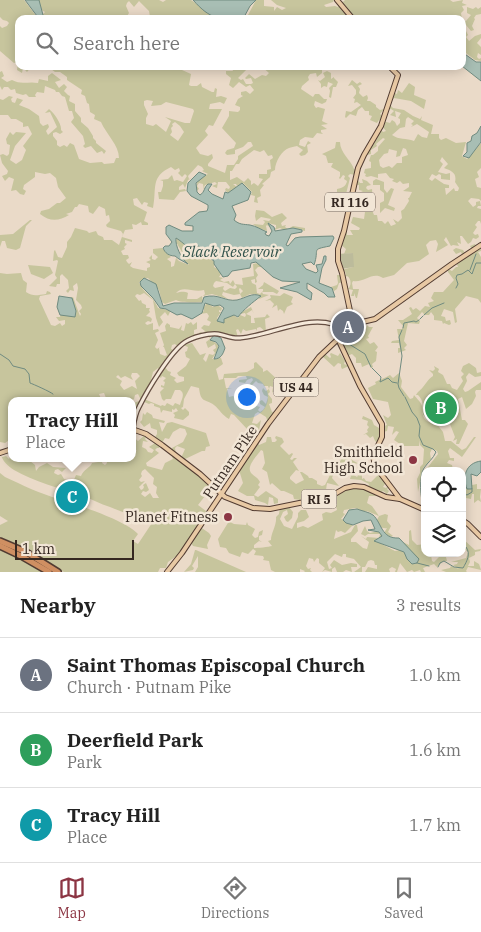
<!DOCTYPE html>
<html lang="en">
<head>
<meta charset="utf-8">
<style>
	:root { --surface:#fff; --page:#f6f6f6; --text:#222; --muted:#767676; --line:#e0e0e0; --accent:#8c3543 }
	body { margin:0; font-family:"IBM Plex Serif",serif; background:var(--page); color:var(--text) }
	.controls { position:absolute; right:15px; bottom:15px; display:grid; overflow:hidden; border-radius:10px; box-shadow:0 2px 12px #0003 }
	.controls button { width:45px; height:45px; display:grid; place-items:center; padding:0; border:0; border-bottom:1px solid var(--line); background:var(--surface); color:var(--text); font:25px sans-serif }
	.scale { position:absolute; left:15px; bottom:12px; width:119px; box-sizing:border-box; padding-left:5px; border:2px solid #352821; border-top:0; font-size:14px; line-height:18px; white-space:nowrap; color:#352821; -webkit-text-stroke:4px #f2e6d6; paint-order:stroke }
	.you { position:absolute; left:246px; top:396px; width:18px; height:18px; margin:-12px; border:4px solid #fff; border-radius:50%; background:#1a73e8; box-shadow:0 0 0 8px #1a73e833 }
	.badge { display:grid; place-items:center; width:32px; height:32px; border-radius:50%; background:var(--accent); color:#fff; font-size:16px; font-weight:700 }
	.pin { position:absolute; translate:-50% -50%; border:2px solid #fff; box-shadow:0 1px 5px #0006 }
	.popup { position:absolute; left:8px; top:397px; width:128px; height:65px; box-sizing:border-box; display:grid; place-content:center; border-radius:10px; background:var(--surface); filter:drop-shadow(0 1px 4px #0005); font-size:16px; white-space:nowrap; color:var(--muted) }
	.popup b { font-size:19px; color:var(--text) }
	.popup::after { content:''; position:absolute; left:50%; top:100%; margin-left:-10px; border:10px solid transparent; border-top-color:var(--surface) }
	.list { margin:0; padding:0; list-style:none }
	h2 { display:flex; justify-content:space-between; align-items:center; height:65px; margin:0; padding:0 20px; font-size:21px }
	h2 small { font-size:16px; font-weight:400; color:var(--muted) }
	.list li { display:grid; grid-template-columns:32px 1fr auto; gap:15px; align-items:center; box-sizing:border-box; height:75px; padding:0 20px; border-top:1px solid var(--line) }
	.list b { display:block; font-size:19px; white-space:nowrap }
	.list p { margin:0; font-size:16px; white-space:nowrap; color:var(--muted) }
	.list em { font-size:16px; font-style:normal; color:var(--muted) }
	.icon { flex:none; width:28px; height:28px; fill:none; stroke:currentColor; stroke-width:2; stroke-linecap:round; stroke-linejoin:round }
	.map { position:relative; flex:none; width:481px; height:572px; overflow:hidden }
	.search { position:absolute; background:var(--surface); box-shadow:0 2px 12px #0003; left:15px; right:15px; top:15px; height:55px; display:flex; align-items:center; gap:12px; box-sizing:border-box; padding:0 18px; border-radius:10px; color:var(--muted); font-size:19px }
	.sheet { height:290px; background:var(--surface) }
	nav { display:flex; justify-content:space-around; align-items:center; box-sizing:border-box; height:70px; border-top:1px solid var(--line); background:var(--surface); font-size:14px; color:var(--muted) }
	nav a { display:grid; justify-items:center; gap:2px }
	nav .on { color:var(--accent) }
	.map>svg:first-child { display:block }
	.green { fill:#c7c59d; fill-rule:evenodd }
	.cemetery { fill:#bcbb9b }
	.water { fill:#a8beb4; stroke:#708b80 }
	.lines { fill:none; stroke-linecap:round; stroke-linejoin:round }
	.stream { stroke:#708b80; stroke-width:1 }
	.secondary-casing { stroke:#654e42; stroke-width:5.5 }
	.primary-casing { stroke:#523c32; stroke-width:6 }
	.highway-casing { stroke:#523c32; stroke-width:8 }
	.secondary { stroke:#f5e9da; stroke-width:3 }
	.primary { stroke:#e8c9a4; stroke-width:4 }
	.highway { stroke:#cf8f62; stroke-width:5 }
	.poi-dot { fill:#8c3543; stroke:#f2e6d6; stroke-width:2 }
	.labels { text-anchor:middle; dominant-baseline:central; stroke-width:5; stroke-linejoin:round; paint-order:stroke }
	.shield { fill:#f2e6d6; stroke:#6e6157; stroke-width:1 }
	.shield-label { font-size:12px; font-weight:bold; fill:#352821 }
	.poi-label { font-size:14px; fill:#352821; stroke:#f2e6d6; text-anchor:end }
	.street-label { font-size:14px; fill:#352821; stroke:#f2e6d6 }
	.water-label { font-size:15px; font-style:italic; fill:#32534c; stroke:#f2e6d6 }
</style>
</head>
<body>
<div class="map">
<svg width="481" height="572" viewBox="0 0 481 572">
	<rect width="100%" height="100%" fill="#eadac8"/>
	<g class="green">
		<polygon points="0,0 24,0 37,17 41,16 45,12 38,8 37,0 159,0 163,2 166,0 191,0 218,19 145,19 150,17 149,11 139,1 134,7 129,1 127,3 126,6 129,13 125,19 19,19 19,66 32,66 27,72 23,68 22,73 17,70 18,62 14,63 0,51 0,26 2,28 7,26 9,23 7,21 3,20 0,17"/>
		<polygon points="256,0 264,0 264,6 274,7 274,11 277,7 282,10 286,8 277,5 271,0 334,0 333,2 324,5 326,7 335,6 338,7 340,4 339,0 343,2 345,0 450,0 453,2 463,0 462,3 467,5 462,6 464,10 461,13 462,19 424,19 419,17 414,19 350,19 349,14 346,19 244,19 248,15"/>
		<polygon points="467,7 473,9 476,7 478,9 481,7 481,14 476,15 474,18 475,19 472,26 474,30 471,31 466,25 464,27 468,35 466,37 469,41 475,36 481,34 481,38 477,43 481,47 481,55 478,53 477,57 479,59 481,58 481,61 475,60 462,50 462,38 465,36 462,34 462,20 466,21 471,15 467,13"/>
		<path d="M47 66H181L182 70 191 74 189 85 191 86H197L201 83 202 87 212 92H214L215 88 217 89 216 97 221 96 227 98 224 104 220 102 210 104 209 109H222L213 126 209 125 205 131 208 135 196 148 200 154 208 156 212 154 213 158 208 164V166L225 173 227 165H234L238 159V156L253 146 251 142H248L243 147 235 150V154L227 155 225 153 227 150 234 148 236 143 222 128 229 116V111L238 112 240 110V107L235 105 238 99 243 96 241 95V92L246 91 250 94 254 90 250 85 246 87 239 82 233 88 229 85 231 78 226 74V71H233L231 66H250L238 78 241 80 243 79 246 84H251L253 83 251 78 246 79 245 78 249 74 255 79 262 75 266 76 269 73 261 66H258H316V70L322 69V73L317 77 316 73 310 74 308 77 309 80 302 86 301 89 313 97 315 94H319L324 99H327L326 102 322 104 315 101 314 105 316 108 318 107 325 109 322 121 328 124 321 125 327 129 321 130V132L323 134 317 133 313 138 305 137 300 140 299 145 305 147 308 141 311 143 307 145 308 152 305 155 301 156 299 154 303 150 297 146C294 147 291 147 289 148 282 150 275 162 275 170L271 172 270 177 262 184 264 185 260 190 261 196 257 198 258 203 254 202 255 196 251 195 252 192 243 183 237 186 236 184H233L237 187 228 193 225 190 226 188 229 189 230 187 226 182H218L217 188 212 186 217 184 215 182 205 185 204 187 205 190 204 191 203 184 199 183 197 186 199 189 196 191 198 178 208 174 202 171 204 170 202 167 198 165 188 176 189 179 192 178 188 180 185 188 183 184 179 187V190L185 189 186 191 180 192 174 200 159 199 158 192H161L163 186V181L160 180 168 179 172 175 174 181 177 180 183 182 187 176 185 174 182 177 178 173 180 171 179 168 175 170 171 167C150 177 157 188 153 208L147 206 148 203 144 202 142 205 137 198 133 199 134 205 147 212 144 221 148 223V225H142L141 222 136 225 132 224 133 229 125 230 122 237 132 240V242L125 240V243L127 244 124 247 125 249 121 251 123 255H128L129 258 126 260 127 262 129 264 132 262 130 266 133 268 147 271V268L150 267V264L146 262 151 260 149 258 152 255V259L155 260 158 257 153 253V249L162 248 171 257 167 259 171 262V267L174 266 176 258 179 261 189 265 184 260 185 257 176 242 177 237 190 250 199 246 205 256 215 262 214 267 220 270 221 274 219 277 223 278 220 280 224 282 229 281 230 284 233 280 235 284 233 287 227 283 216 281 214 283 213 286 215 288 224 286 223 289 225 291 230 288 235 289 237 287 235 284 243 285 242 278 254 276 253 264 258 263 263 267H258L255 270 258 275 256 278 257 282 255 283V279L251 280 252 283 256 285 257 293 260 294 263 291V289H258L263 285 264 282 279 291 277 294 273 292H262L263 294 269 295 259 299 261 295 250 294 242 298 240 294 243 291 240 288 239 289 240 294 234 295 223 292 222 295 228 299 212 294 203 296 205 294 204 290C193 293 183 285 176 293 181 292 183 291 188 293L187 299H197L202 296 203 302C197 302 180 303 176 300L165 304 162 302 159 290 148 278 143 279 141 282H139C143 293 154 297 158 308L172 311 170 312 168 316 165 312 160 317 163 322 159 327 156 318 153 300 144 293 140 295 137 294 135 296 139 301 141 300 142 303 146 305V308H150L149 310 150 312 146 316 150 317 152 319 151 322 148 321 145 323 147 325 153 323V330L158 329 159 331 155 333 158 340 155 347 157 349 160 347 159 348 160 354 165 356 167 355 164 347H163L164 345 160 333 166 331 165 326 167 323 170 325V327L179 329 182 325 181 330 184 331 186 323 188 324 191 322 193 325 197 322V329L194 330V334L198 335 200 332 203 333 205 331 201 328 204 325 209 326 211 322 207 320 209 316 207 313 199 314 204 311V307L207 303 213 307 217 305 222 308 221 311 219 310V312H221L217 318 220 322H223L224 318 233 315 238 318 240 315 245 317 246 315 245 313 240 314V313L251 307 254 314 252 310 246 314 251 316V323H255L254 318 265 317 267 314 270 317 265 319 266 332 260 327 257 328V331L256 329 246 331 243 329 241 334 238 329 236 330 238 338 219 335 211 336 209 338 218 345V350L212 359 221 358 223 364 216 369 219 380 223 379 224 374 247 372 254 368V363L256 362 263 369V372L267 370 279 381 288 384 287 386 280 384 276 391 274 390 272 393 273 387 270 386 269 389 268 386H264L263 384 258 383 256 381 251 386 249 385 253 380 252 378 247 380 245 383 239 382V380L247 379 246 376H238L236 378H224L226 388 232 389H227L229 397 233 396 241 402 243 401 260 407 258 410 260 412 263 410 265 407 260 404V401L262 400 266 404 268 397 264 395 262 391 263 388 266 391 269 389 270 392 268 394 272 399V403L269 404 272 412 276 411 268 422 266 417 258 412 255 414 252 423 257 424 261 420 259 430 252 426 251 433 249 434 247 429 234 415 231 414 229 419C222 415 220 410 214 405 205 398 201 404 199 388L191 386 184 399 183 407 181 408 183 410 185 408 189 412V415L183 420 174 418 175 415 173 413 178 411 176 408 174 410 172 409V412L163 410 161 413 160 408 154 406V404L151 403 149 404 142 401 137 409 135 406 132 404 141 400 138 394 135 395 134 399 131 401H118L116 398H113L111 401H104L106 398 104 393 99 394 102 401H12V438L5 443 0 442V273L7 274 21 273 23 280 27 283 26 292C33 297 38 295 46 294L47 291 50 292 51 294 40 296 39 299 51 325 55 326 60 323 62 326 65 324V320L59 321 56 317H60L61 314 75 315 76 313 71 299 69 298 73 297 80 316 81 314 79 311 82 308 81 305 76 300 78 288 77 283 73 286 74 291 70 290 68 293 66 291 69 288 68 280 62 274 60 276V284H57L56 287 49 286 57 278 55 275 58 261 57 260 53 261 54 251 55 250 58 257 62 258 67 247V242L71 237 75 228 87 231 89 233 96 231 98 235 103 237 104 240H112L119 245 123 234 121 231 107 227 106 225 110 221 109 215 106 216 105 209 99 206 93 214 89 212 88 206 79 204 77 207H75L72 212 66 214 69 215C59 221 50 222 40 214L41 211 49 209 57 203H60L66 198 58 187 56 178 50 173 45 174 35 172V177L24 185 23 189 26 191 24 195 20 194 16 190 11 191 14 179 9 177 5 181 2 176 7 174 8 171 2 163 0 155 3 154 7 156 9 154 10 145 7 144 6 139 10 132 13 135 16 132 26 133 15 146 10 160 16 164 22 160 26 150 23 146 32 134 28 126 23 127V123L16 119H11L8 115H0V99L3 100 9 96 13 97 11 99 12 102 15 103 17 98 23 100 19 105 29 109 39 116 40 123 43 126 48 124 49 127 46 131 48 135 57 127 50 112 45 113 49 109C54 113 62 124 61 130L63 132 60 134 56 132 53 133V136L57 141V145L60 147 64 145 67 147 70 143 74 145 79 159 90 163 102 162 104 164 114 163 116 158H119C119 145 106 134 101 122L94 119 95 115 90 112 89 104 87 103 85 96 81 94 82 90 67 80V77L60 72H55ZM147 100 153 101 151 106 161 105 166 102 193 109 194 111 190 123H185L165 117 171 121 166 132 156 124 153 126 146 124V118L148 114 144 105V101ZM175 122 180 126 184 132 178 141 170 135 172 132 171 128 173 126 172 124ZM254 150 260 152 264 150 268 156 272 155 273 158 270 160 271 169 267 170V174H259V178L263 179 258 186 254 183 251 185V181L248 178 244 182 237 177 230 180V171H232L236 164H239L242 159ZM207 335 210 339 206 342 208 348 215 344 216 348 213 350 215 353 213 355 209 354 206 362 203 359 206 353 200 355 192 343 183 345 188 347 187 351 185 352 186 357 190 359 186 366 177 373 179 376 184 377V381L177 383 174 380 176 378 170 375 171 372 168 371 165 367 176 351 171 349 172 345 175 344 179 348 188 340ZM158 368 159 370 156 374 161 378 162 376 166 378 163 381 165 382 164 386 161 385V387L164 388 160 392 162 399 164 401 166 399H171L175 390H180C186 394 181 400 180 405L175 403 173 406 167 403 165 406 162 405 161 406 144 399 154 384V383L151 380 153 372ZM132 373H137L140 376 135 381 137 389 132 386 124 390 120 385 122 381 116 377 118 375 121 378 125 376 133 380 131 376Z"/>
		<path d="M2 71 4 76 1 78 7 82 12 80C21 85 29 81 38 83L39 79 48 81V76L52 73 61 80 55 82 59 88 64 84 67 87 64 91 68 95 70 96 69 101 75 104V111L81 118V122L88 128 93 136V138L96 141V143L106 151 104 154 102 151 97 153 91 146 85 148 83 146 85 144 83 136 71 122 74 118 72 111H69L65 97 62 96 59 92H56L55 90 45 86 44 93 37 92 35 95 36 97H29L26 94 23 95 16 93 15 89 11 90 8 87H4L2 90 0 86V72Z"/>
		<polygon points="327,71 331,73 331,79 334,77 334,78 338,82 336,87 333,87 331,98 329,97 330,91 329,88 333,84 328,82 327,87 324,86 321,88 321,84 318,80 320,81 325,77 323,73"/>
		<path d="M352 80 357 84 360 82 362 84 358 86 360 89 359 93 363 97 367 95 368 98 367 101H370L376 105V107L380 110 384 109 380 114 384 117 383 121 390 123 392 120 395 122 397 126 400 123V119L398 118 401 113 395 111 396 117 390 115 394 111 391 109 387 110 389 104 393 108 404 110 413 116 420 119 422 116 421 120 433 125 431 134H439V138L441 140 446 138 456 143 466 142 462 156 467 159 481 143V168L477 172 479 177 475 179 477 187 481 188V201L479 199 471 198 468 201 473 207 476 205V202L480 201 481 206H478L477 208 481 209V224L480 221H478L475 225 477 227 473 233 475 235 478 234 479 237 476 239 473 238 471 242 468 244 462 236H460L461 244 457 242 459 246 453 245 451 246 446 237 444 240 448 245 436 252 438 244 436 240 430 241 426 245 429 254 419 261 407 263 394 275 383 278C372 271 365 283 353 281L352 283 353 289H359L357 298H356L354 293V296H351L353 290 348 289C352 285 351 278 347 276L343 278 344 282 339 283 337 289 334 291 331 287 337 285 338 283 337 275H346L345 271 342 272 341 270 353 267V253L344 254 346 249 340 244 344 231H347V235H353L350 230H359L360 228 351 223 353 217 364 219 365 212 360 208 362 203 358 201 359 193 363 191 359 190V185H357L356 188 354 187 357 179 360 183H363L362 179 367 181 371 185 367 186 366 188 368 190 372 189C373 194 369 200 373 205L370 206V209L372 210 374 215H377L378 221H382L385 224 388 221 391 226 396 224 393 219 398 222 402 218 401 211 404 209 409 201 408 198H409L412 192 403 191 409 187V183L403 184 400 181 397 183 392 181 394 179 390 178 386 173 378 174V178L371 176 367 177 365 176 366 174 364 173 365 169 371 168V162L369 161 371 155H373L378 151V147L385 139 383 138 376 144 377 146 371 150V154L367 155 363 161 381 130 383 132 386 131 381 125 382 122 379 120 377 123 370 120 372 116 369 115V111H365L362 107 358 110 356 116 350 114 346 118 345 117 346 111 351 112 361 105 357 102 354 103 355 99 353 98 356 94V90L352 85 348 86ZM408 117 414 121 411 124 413 125 411 127 417 124 429 132 427 138 422 137 418 134 414 141C406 138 399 140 392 135L400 128 405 127 406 119ZM403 148 406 149 408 155 402 157V163H397L392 168 389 166 383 168 380 166 379 160 384 154 388 153 389 149 397 151 396 157 400 156ZM442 157 448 164 444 168C452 171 457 173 455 182L459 188 458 191H455L454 188 446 195 445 188H449V185L444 184 435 178 432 181 429 179 432 174 436 176 439 174 441 175V179L450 180V173L446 174 438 172 443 164 440 161Z"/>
		<polygon points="409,83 415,87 414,95 426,100 424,109 411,101 394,98 392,101 390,100 393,91 395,91 395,93 397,94 398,90 402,93"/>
		<path d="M336 142H340C340 153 351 160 354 169L358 170 356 175 350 174 348 176 350 178 346 194 351 197 350 204 347 201 348 199 337 192V189C343 188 346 186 347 181L344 179 345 176 343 175 340 179 339 178 340 176V172L331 167 333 163H328L326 156 322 154 335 148Z"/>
		<polygon points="376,179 384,182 384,189 387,193 391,188 394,189 388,205 395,208 394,211 385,208 380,213 380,203 384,201 384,193 380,190 380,185 373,185 373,181"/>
		<polygon points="256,210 264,211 272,217 282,213 287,218 281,223 282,226 286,225 285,227 288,229 293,226 305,228 305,231 292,228 284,230 280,228 274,230 273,229 276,228 276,225 268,223 271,228 267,225 266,226 267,231 258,228 253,224 263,225 265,222 263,220 269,221 271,219 261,217 256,221 255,216"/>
		<polygon points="30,220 32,220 26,226 20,248 16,250 7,248 5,241 2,241 0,247 0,235 13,234"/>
		<polygon points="475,244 477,248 481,246 481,251 478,252 481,257 481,303 478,299 466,296 455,309 457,322 455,323 453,312 444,309 441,316 445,317 446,321 450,320 451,324 449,325 444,323 443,324 442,321 434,320 434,316 431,312 429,315 425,315 422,312 417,318 420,321 419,324 408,323 404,341 407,345 404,348 406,350 398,353 398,348 400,348 399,343 391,343 392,341 399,340 397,329 402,329 403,326 398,320 403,320 412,314 409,308 411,307 413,310 416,308 420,311 425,306 430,307 428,303 434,301 431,298 434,292 443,292 454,280 448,272 448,269 452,271 456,267 458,267 456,262 463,257 461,252 456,254 453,250 456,248 463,250 466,255 473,251 470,246"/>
		<polygon points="28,265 50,267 53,273 44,279 31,274"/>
		<polygon points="284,293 293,297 291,302 293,304 287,307 284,314 283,311 280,309 278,311 277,305 272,308 274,304 270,300 265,301 271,298 270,295 280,296"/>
		<polygon points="360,325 364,330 366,329 367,325 369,327 373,327 368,336 369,338 366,339 370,344 374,342 378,347 375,351 377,352 376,361 372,364 373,367 371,368 369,364 362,367 361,363 356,363 356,358 352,354 347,356 338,339 351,328 360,334 361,332 358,331"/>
		<polygon points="324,353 330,358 331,357 330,354 331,353 338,356 340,353 345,361 344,364 349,366 342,369 341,367 341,364 338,363 334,367 321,355"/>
		<path d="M469 363 476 368 477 373 481 372V376L475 377 469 373 466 377 467 381 463 389 465 392 468 391 481 382V390H476L475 392 476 396 472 404 466 409 462 397 458 399 462 420H465L468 424 459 444H456L457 439 453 441 455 437 450 424 442 425 437 422 436 423 443 432 445 441H451L462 450 466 448 474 437H476L462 457 450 448 448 451 450 458H454V461L449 460 447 463 452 465 453 470 452 471H425L438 454 437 451 432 449 430 453 431 459 423 468 418 492 417 479 420 473V467L423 464 424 449 420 445V440L419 446H403L394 440 399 432 396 431 392 435 394 427 388 426 387 431 383 432 378 443 375 441 373 436 370 438 366 434 363 435 368 432 367 430 369 427 367 425 368 421 362 419 363 416 372 420 374 425 379 428 387 425 383 415 388 418 391 415 388 402 373 399 368 388 376 384 375 382C381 379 385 378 390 375L393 378 399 373 402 381 401 387 410 399 413 398 414 395C417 399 421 402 422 406 422 415 423 420 431 423L433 421 428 419 422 414C423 406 424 401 418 395H416C418 391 421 390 423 387 426 384 427 380 433 376V374L429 370 433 371 435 369 434 366 439 369 438 372 443 375 447 384H450L452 388 457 390 463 381 461 377 464 374 461 371 463 366Z"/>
		<path d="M147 412 152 415 153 418 165 421 164 423 159 422 162 432 167 423 172 422 206 433 210 446 206 447 205 451H202L183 460 212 487 198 505 206 511 208 510 199 526 209 533 211 536 207 545 208 549 193 546 190 541 178 555 168 562 166 568H160L158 572H64L34 554 31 550 0 537V525L8 521 0 516V473L5 477C22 485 41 494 59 499 78 505 125 520 138 534L133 541 138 544 152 523C137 517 124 513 110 507 100 504 92 499 82 496 61 489 33 481 14 470 8 466 1 460 1 453L2 457 6 456 9 459 11 456 12 458H31L30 461 35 465 36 471 39 467 47 463 53 467 66 468 62 472 58 469 55 470 54 473 58 475 61 474 64 479 73 482 76 475 81 476C83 470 91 467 92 463L98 462 101 459 103 460 102 463 105 465 107 463 106 458H124V461L126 462 129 458H132V453L137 450H132V436L138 441 146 434 147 435 145 439 148 442 143 441 142 447 146 449 148 452 152 453 154 450 149 447 155 443 150 439H154L157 434V430L151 428 150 423 144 427 140 422 142 420 143 413 145 415ZM180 428 185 429 187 434 183 442 172 448V451L176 454 175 448 177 446 185 449 181 458 174 456 172 457 173 459 165 463 162 470 147 466 146 463 159 453 155 450 157 448H159L165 438 169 439 173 432ZM145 469 154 478 153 484 157 487 156 493 159 498H153L150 493 145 497 141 494 143 491 146 492 149 490 146 483 143 485 144 487 143 489 141 490 139 487 145 481 141 482 139 480 142 476 141 474 142 471Z"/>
		<path d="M276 436 282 438 284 442 280 446 289 455 292 453 293 454 290 459 292 460 294 458H297L293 462 299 471 296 470 290 477V479L296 484 304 480 300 472H302L308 476 309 478H312L317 481V484L322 486 325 485 330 475H333L332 478 339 486 327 483 326 490 335 492 345 488 368 487 369 484 361 480 350 479 351 476 347 471 341 469 339 473 334 474 338 463 347 454 351 455 352 460 359 464 354 463 351 473 357 477 360 473 362 474V479L364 478 366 481 371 482 380 473 386 482 383 487 386 488 389 485 390 486 387 489 389 491 385 497 386 493 383 491 378 496H369L367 503 372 506 379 516 385 514 388 515 387 521 391 526 388 532 393 536 389 537 384 533 387 528C382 529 379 526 376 522L379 516 367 511 365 512 355 508 344 510 343 513 345 514 341 519 347 521 353 525 345 533 341 531 338 532 336 530 334 539 351 532 355 525H357L358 531 351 539V542H356L363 548 367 549 369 542 361 536 366 539 367 537 379 538 380 534H368L365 536 361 534 365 526 367 531 370 533 378 531 382 532V537L376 541 395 551 401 550 406 554 403 542 409 545V531L411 530 412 540 417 545 425 544V553H434L431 555 432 561 434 562 439 557 438 553H445L447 561H443L437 567 434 564 423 568 425 572H421L420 570 414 572 412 570 407 572 400 563 397 572H395L396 569 392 567 389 569 390 572H365L368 567 377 569V565H375L374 561 371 560 368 561 365 567H362V572H354L361 567 354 559 346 557V554H343L342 557 335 554 327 562 329 569 332 568 330 565 334 560 342 565 351 563 357 564V567H351L352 572 346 570 343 572H337L335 567 332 569V572L325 570 322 572 325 568 319 563V559L317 558 314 562 313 559 309 558 306 566 308 569 311 568 310 570 312 572H304L305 571 300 569V572H275L271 570 269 561 263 560 264 558 263 556 254 555 256 551 253 549 248 554 242 552 240 557 229 553 226 548 220 547 218 539 231 518 230 522 234 524 246 525 247 522 248 525 255 529 252 535 255 538 258 537 259 532 263 530 262 535 259 536V540L262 542 259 541 254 545V548C257 548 269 547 272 546L268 541 271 540C271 533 277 525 276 517L279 514 280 507 288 506 293 512 292 518 288 522 286 521 284 517 288 514 287 510 283 512 280 519 284 526 292 529 298 517V513L301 510H306L309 517 304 521 297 523V528L303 526 308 528 323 520 322 514 326 512 331 513 337 510 333 496 314 500V498L326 495 325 492H308L300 500 294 499 293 495 284 491H281L272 483 270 485 267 472 262 469 265 463 263 451 261 450C257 456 246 466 251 473 254 476 258 478 260 482L258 485 260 487 254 495 258 497 266 491 278 499V503L274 504 273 498 269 497 268 505 265 503 255 500 254 496H247L238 491 243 483 239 470 258 440 259 445 266 442 267 437H271L272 442H275L277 440 275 438Z"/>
		<path d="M471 481 472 485 477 484V489H481L480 497 481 502 478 500 474 503V494H472L471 499 466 498C463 494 460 490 464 485L472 490Z"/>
		<polygon points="462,538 475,550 481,549 480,551 475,552 475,555 469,558 470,562 468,566 474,566 474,561 479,564 481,570 468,567 466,571 467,572 446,572 441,570 450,568 451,566 459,569 453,565 457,564 458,562 451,562 466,558 468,552 462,547"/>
		<polygon points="0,548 8,551 46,572 0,572"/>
		<polygon points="195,550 196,550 246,572 195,572 198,567 198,556 192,566 194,568 193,570 184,572 191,564"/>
	</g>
	<polygon class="cemetery" points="353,253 354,267 341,269 337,254"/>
	<g class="water">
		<polygon points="25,0 39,0 43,15 42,18 37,16"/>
		<path d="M193 0H256L250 6 243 19C218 19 211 20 193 0Z"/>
		<polygon points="462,52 476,62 481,62 481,81 462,66"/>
		<polygon points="481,126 481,142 469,158 463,156 467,152 467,143 471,141 472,136 477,133"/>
		<path d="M199 172 206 175 196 183 197 192 200 195C205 192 204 187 208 184H212L208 190 212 194 223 199 225 192 228 193 242 183 251 192 248 200 232 206 236 215 234 220C240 225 243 224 250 225 256 226 262 230 267 232L265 233 266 235 269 236 272 231 268 223 274 227 275 231 293 228 302 230V232L291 234 286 245 288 246 295 238 300 237 333 236 334 238 330 246C310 250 320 248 314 265L311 262 302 264 306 269 316 273 318 271 316 265 322 264 324 256H326V260L322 268 319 283 332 288 335 297H328L324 293 307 283V289L312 293 311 300 297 292 280 288 300 282 282 281 273 277 256 262 251 263 250 268 232 271 228 276 223 277 214 264V261L205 255 199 246C187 251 185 243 176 238 175 246 181 258 188 264L179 259 175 256C169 256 165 253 163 248L165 246H169L172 242 166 234V227L169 225 182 231H193V226L185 225V223L199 212 207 211 208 208V205L191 196 187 191 188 183Z"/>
		<path d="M144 278 156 284 163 306 174 303H202L204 297C219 293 225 302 237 300 246 298 252 292 261 296 253 302 243 310 238 317L234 315 224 319V323L217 321 224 308 220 305 214 306 205 303 202 313 192 319 181 314 177 315 166 309 160 308 153 298 141 286 140 282Z"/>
		<polygon points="59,296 72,298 76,311 75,317 60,315 57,307"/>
		<path d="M214 335 221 338 225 348C223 354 221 359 214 359L219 346 216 342 210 340Z"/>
		<path d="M481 461V472L477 476 471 474 472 489H467C462 476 466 463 481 461Z"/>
		<path d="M357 509C362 511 369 512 373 515 382 523 381 539 399 538L419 559 417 563 412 564 407 559 404 552 374 541 382 536 379 532 368 530 375 529 371 520 363 521 353 525 346 523 343 520 349 510Z"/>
	</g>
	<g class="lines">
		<g class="stream">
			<polyline points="470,270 476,254"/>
			<polyline points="456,288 458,284 456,278 457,275 462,274 468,270 472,274 476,263 481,263"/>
			<polyline points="424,315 432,308 444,303"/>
			<polyline points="420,319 423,316"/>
			<polyline points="346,324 352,333 349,344 365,354 371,367"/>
			<polyline points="403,328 404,323 414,321 416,322 419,320"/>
			<polyline points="402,330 399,337 402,356 398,384 399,388 404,396"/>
			<path d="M0 354 9 360 13 366 25 369 29 374 30 383C33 384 51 392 53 394"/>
			<polyline points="372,368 381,377 380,382 388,378 392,382 397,383"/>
			<path d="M405 397 412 412 417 418 420 426 419 436 423 445 433 449 436 452C433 459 428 462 424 468 419 475 420 500 424 507"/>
			<polyline points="462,493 467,495 472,492 472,489"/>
			<polyline points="417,563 429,566"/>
			<path d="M438 567 440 563 444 561 454 567 463 568C467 561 471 554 466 547L462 546"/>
		</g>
		<defs>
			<path id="secondary" d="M133 429C134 422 135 414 139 407 147 391 170 352 185 342 193 337 208 333 218 334 225 335 232 339 240 338 272 336 317 308 346 331"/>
			<g id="primary">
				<polyline points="337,0 353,19"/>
				<polyline points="353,325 342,273 338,261 338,249 344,231 358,168 364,155 381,126 398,75 389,66"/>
				<polyline points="338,339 360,386 382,424 382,437 373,456 375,466 400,499 425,510"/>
				<polyline points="132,429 146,434 162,445 200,474 225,497 253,508 270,509 324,498 333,495 345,488 354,486 364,487 386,497 400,499"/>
				<polyline points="0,453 12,449"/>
				<polyline points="462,520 468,524 481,537"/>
				<polyline points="167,572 182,553 268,424 319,357 354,324 375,319 452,264 481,245"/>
			</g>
			<g id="highway">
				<polyline points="0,541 26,552 58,572"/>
				<polyline points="0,546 23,557 49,572"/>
			</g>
		</defs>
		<use href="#secondary" class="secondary-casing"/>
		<use href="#primary" class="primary-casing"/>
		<use href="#highway" class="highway-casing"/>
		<use href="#secondary" class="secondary"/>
		<use href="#primary" class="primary"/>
		<use href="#highway" class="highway"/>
	</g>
	<g class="poi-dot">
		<circle cx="413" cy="460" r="5"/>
		<circle cx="228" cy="517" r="5"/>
	</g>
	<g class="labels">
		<g class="shield">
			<rect x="325" y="192.5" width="50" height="19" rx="4"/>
			<rect x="273.5" y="377.5" width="45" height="19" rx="4"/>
			<rect x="301.5" y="489.5" width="35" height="19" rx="4"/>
		</g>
		<g class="shield-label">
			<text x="350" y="202">RI 116</text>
			<text x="296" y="387">US 44</text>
			<text x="319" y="499">RI 5</text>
		</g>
		<g class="poi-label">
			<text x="403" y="452">Smithfield<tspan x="403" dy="16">High School</tspan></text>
			<text x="218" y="517">Planet Fitness</text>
		</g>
		<g class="street-label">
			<text transform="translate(230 462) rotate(-56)">Putnam Pike</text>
		</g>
		<g class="water-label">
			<text x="232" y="251">Slack Reservoir</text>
		</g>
	</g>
</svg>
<div class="controls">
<button><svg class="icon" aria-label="locate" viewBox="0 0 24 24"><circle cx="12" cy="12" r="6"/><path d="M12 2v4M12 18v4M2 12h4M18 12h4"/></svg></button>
<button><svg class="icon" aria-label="layers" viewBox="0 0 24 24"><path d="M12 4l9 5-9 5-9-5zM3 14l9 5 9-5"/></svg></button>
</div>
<div class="scale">1 km</div>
<div class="you"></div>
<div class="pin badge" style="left:348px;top:327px;background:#6b7280">A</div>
<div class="pin badge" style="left:441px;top:408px;background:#2e9e5b">B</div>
<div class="pin badge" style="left:72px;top:497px;background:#0f9aa8">C</div>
<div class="popup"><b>Tracy Hill</b>Place</div>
<div class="search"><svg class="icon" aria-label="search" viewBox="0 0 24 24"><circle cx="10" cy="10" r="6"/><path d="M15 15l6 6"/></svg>Search here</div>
</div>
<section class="sheet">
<h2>Nearby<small>3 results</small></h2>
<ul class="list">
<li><span class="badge" style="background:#6b7280">A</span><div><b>Saint Thomas Episcopal Church</b><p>Church · Putnam Pike</p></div><em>1.0 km</em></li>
<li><span class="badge" style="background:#2e9e5b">B</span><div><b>Deerfield Park</b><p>Park</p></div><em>1.6 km</em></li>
<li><span class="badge" style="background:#0f9aa8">C</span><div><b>Tracy Hill</b><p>Place</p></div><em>1.7 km</em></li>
</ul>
</section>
<nav>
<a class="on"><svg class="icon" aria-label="map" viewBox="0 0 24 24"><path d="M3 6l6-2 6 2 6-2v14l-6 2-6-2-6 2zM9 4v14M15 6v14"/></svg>Map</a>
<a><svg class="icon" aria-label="directions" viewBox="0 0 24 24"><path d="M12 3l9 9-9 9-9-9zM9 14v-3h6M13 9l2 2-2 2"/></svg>Directions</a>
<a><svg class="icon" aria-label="saved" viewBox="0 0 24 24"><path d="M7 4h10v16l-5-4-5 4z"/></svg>Saved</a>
</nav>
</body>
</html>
